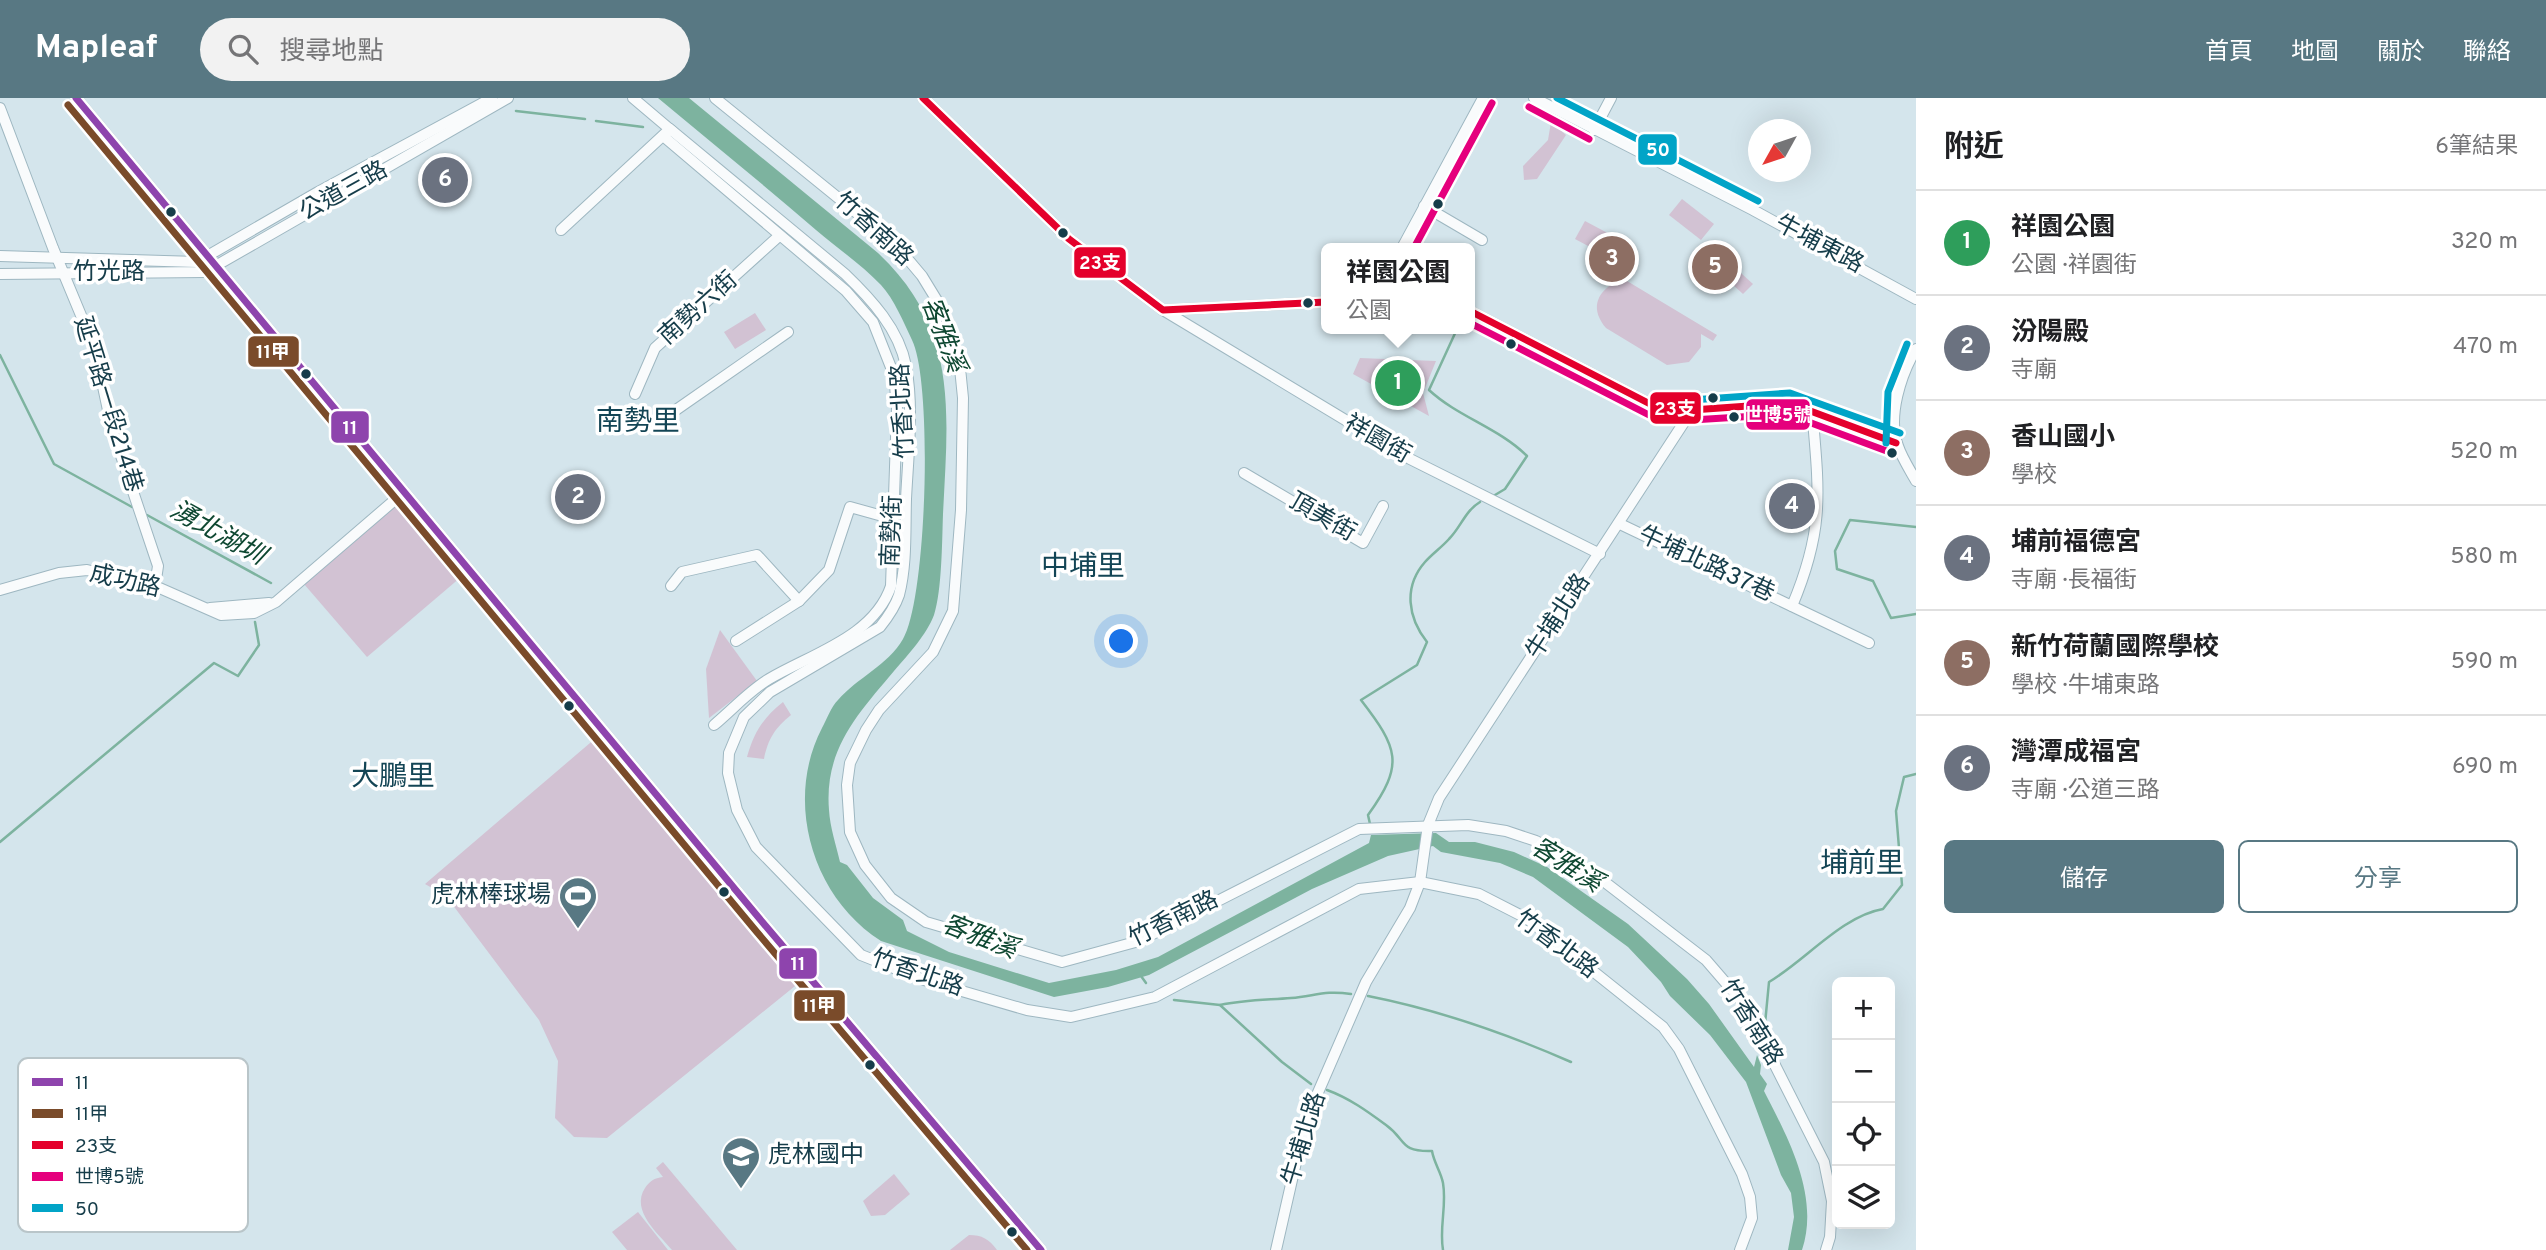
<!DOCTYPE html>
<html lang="zh-TW">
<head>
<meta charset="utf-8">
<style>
	:root { --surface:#fff; --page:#f2f2f2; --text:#202124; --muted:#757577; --line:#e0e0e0; --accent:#587883 }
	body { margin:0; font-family:Overpass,"Noto Sans TC",sans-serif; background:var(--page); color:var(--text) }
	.controls { position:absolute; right:21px; bottom:21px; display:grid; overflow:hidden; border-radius:10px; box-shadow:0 7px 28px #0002 }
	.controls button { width:63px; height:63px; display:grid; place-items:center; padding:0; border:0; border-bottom:2px solid var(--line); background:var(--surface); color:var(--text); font:35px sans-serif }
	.compass { position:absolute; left:1748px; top:21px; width:63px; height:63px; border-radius:50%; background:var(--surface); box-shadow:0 7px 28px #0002; rotate:230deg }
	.you { position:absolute; left:1122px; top:544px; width:24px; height:24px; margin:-18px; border:5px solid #fff; border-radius:50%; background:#1a73e8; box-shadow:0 0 0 10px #1a73e833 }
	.badge { display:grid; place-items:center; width:46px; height:46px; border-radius:50%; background:var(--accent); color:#fff; font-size:23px; font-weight:700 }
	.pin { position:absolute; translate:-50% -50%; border:4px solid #fff; box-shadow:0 2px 7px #0006 }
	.popup { position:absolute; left:1321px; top:145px; width:154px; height:91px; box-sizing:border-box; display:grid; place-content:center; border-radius:10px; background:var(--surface); filter:drop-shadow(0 2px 5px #0005); font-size:23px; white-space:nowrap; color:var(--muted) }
	.popup b { font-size:26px; color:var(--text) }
	.popup::after { content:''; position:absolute; left:50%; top:100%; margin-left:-14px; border:14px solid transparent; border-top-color:var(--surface) }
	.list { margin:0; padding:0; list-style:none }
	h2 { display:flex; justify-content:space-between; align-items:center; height:91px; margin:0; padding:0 28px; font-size:30px }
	h2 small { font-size:23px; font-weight:400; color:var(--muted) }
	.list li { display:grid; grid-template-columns:46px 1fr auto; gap:21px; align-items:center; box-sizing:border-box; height:105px; padding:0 28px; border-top:2px solid var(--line) }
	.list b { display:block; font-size:26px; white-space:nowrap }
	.list p { margin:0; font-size:23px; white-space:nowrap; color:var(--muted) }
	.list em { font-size:23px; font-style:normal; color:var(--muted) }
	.actions { display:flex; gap:14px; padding:21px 28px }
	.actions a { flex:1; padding:16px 0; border:2px solid var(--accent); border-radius:10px; text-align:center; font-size:24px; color:var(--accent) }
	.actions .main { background:var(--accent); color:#fff }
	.icon { flex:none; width:38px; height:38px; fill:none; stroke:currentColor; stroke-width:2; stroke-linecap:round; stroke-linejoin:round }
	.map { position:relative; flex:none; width:1916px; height:1152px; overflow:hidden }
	header { display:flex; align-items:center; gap:42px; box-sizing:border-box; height:98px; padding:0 35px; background:var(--accent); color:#fff }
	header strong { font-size:33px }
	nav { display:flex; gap:38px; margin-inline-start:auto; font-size:24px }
	.search { width:490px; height:63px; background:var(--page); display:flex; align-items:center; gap:18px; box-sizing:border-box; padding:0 24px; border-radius:38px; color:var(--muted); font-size:26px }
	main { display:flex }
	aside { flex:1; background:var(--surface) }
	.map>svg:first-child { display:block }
	.green { fill:#d2c2d3 }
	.water { fill:#7db39f }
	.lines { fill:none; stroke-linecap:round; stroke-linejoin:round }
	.stream { stroke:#7db39f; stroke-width:2.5 }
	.minor-casing { stroke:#9eb7c1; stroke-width:12 }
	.minor { stroke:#f9fbfc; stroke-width:10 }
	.bus-1-casing { stroke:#fff; stroke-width:12 }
	.bus-2-casing { stroke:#fff; stroke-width:12 }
	.bus-3-casing { stroke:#fff; stroke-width:12 }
	.bus-4-casing { stroke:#fff; stroke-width:12 }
	.bus-5-casing { stroke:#fff; stroke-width:12 }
	.bus-1 { stroke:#8e44ad; stroke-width:7 }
	.bus-2 { stroke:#7a4b2a; stroke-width:7 }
	.bus-3 { stroke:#e4002b; stroke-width:7 }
	.bus-4 { stroke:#e5007d; stroke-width:7 }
	.bus-5 { stroke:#01a4c7; stroke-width:7 }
	.bus-dot { fill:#163d4a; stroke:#fff; stroke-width:2.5 }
	.labels { text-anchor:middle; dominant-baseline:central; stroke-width:7; stroke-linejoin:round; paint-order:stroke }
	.street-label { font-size:24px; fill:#163d4a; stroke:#fff }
	.poi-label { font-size:24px; fill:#163d4a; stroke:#fff; text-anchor:end }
	.water-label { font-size:26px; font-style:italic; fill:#0f4832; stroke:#fff }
	.quarter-label { font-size:28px; fill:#134555; stroke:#fff }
	.key { fill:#fff; stroke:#b9c5c9; stroke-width:2 }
	.key-label { font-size:19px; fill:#163d4a }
	.line-badge { stroke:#fff; stroke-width:2.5 }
	.badge-label { font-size:19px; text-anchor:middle; font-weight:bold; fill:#fff }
</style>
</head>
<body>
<header>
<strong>Mapleaf</strong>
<div class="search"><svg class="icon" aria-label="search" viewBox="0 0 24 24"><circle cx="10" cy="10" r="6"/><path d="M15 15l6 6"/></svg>搜尋地點</div>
<nav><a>首頁</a><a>地圖</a><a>關於</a><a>聯絡</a></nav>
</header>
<main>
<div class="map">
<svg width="1916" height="1152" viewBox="0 0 1916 1152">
	<rect width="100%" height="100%" fill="#d4e5ec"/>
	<g class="green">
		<polygon points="1551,24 1566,37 1537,81 1524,82 1523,68 1548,42"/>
		<polygon points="1682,101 1714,126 1701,142 1669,117"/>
		<polygon points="1585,123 1632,148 1622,166 1575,141"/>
		<polygon points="1731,166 1753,186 1743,196 1722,177"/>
		<path d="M1607 171 1717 237 1713 243 1701 236V249L1689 264 1667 267 1606 230C1591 212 1595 196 1615 184L1603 177Z"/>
		<polygon points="755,215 766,232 735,251 724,234"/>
		<polygon points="1360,260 1436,263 1423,295 1429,318 1353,276"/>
		<polygon points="399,405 461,479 367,559 304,486"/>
		<polygon points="720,532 757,583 709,620 706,571"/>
		<path d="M783 604 791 617C775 630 768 641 764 661L747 659C754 634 763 620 783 604Z"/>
		<polygon points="597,639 800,884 607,1040 574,1039 555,1020 558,963 539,922 446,798 425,786"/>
		<path d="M663 1064 737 1152H672C659 1136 630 1113 645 1090 650 1083 654 1080 663 1079L656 1070Z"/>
		<polygon points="894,1076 910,1096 885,1117 871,1118 863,1103"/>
		<polygon points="638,1114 668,1152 627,1152 612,1134"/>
		<path d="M969 1137C982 1137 989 1141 997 1152H950Z"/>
	</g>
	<path class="water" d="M658 0H689L878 155C959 231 948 314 943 416 942 443 942 492 934 517 927 536 908 557 894 573 858 616 824 651 829 712 830 729 836 747 840 764L847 767 873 800 903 822 907 833 949 854 1049 885 1116 872 1158 859 1369 745 1371 737 1436 735 1449 744H1475L1514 754 1547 769 1628 826 1687 881 1709 906 1754 969 1757 957 1761 967 1760 976 1767 986 1764 993C1788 1040 1820 1098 1802 1152H1788L1794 1119 1791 1095 1781 1077 1746 984 1710 937 1670 898 1661 884 1628 849 1533 779 1500 765 1441 754 1433 748 1388 758 1312 791 1149 877 1108 889 1054 899 881 843C812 799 784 703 822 630 827 621 831 609 838 602 857 580 888 567 903 541 927 500 933 284 912 242 904 225 894 201 881 187 862 167 837 150 816 132 764 87 711 44 658 0Z"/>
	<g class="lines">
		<g class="stream">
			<polyline points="516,13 585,21"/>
			<polyline points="596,23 643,29"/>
			<path d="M1457 231 1429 292C1458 319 1499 330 1527 358L1505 391 1495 397"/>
			<polyline points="0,257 54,366 132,409"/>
			<polyline points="147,417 271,485"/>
			<polyline points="1916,429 1850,422 1835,453 1837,471 1873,483 1891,520 1916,516"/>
			<path d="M1370 726 1368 717C1405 666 1398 650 1361 602L1417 567 1427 544C1408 520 1403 489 1425 464 1432 456 1442 449 1449 441 1461 429 1465 413 1480 404"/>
			<polyline points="0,744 214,565 238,578 259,547 255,524"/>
			<polyline points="1141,878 1146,885"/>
			<path d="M1368 898C1439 912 1505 935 1571 964"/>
			<polyline points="1174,902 1220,907 1282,964 1311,986"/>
			<path d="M1220 907C1244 902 1267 902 1291 900 1315 898 1325 892 1351 896"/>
			<path d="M1765 926 1769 884C1806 862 1842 818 1883 811L1902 787 1896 713 1904 679 1916 676"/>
			<path d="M1327 992C1349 1000 1367 1013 1386 1027 1407 1042 1399 1054 1432 1053 1434 1065 1441 1074 1443 1085 1447 1108 1439 1129 1443 1152"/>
		</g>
		<defs>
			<g id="minor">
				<polyline points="76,0 764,826 1041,1152"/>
				<polyline points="633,0 672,33"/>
				<polyline points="715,0 895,146 922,178 944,214 959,260 963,300 961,412 953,513 933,554 879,612 866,632 850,665 847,687 850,734 865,767 891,800 926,824 1062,864 1139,843 1359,731 1468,727 1506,733 1536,743 1564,757 1606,785 1706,862 1744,906 1824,1064 1832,1103 1830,1139 1826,1152"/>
				<polyline points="923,0 1069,141 1163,212 1326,204"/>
				<polyline points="1534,0 1753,112 1916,201"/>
				<polyline points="0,10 53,150 95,251 112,331 158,468 155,488"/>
				<polyline points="1594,32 1611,0"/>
				<path d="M663 38 846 193 873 224 894 277 897 310 891 488C874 539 811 556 769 581 749 593 732 612 714 627"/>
				<polyline points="1424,108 1482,142"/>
				<path d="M561 132 670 31 845 176C871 201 899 231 906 268 914 310 908 359 906 401 905 432 907 466 899 497 895 509 888 519 880 529L770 594 744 619 729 655 728 675 737 712 756 749 861 857 924 882 1027 912 1071 919 1155 899 1359 791 1420 784 1479 796 1526 820 1549 838 1663 929 1679 951 1742 1076 1750 1099 1752 1120 1740 1152"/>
				<polyline points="1402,150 1483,0"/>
				<polyline points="0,158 197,164 318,94 492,0"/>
				<polyline points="0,176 205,174 508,0"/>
				<polyline points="1163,212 1410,361 1600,456"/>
				<polyline points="1470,213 1654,308 1692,312 1789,305 1896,345"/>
				<path d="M1916 251C1901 276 1887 319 1898 348 1902 360 1910 372 1916 383"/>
				<polyline points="635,296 655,250 779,138"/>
				<polyline points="673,314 788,234"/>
				<polyline points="1244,375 1363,445 1383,408"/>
				<polyline points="1620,426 1869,545"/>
				<polyline points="671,488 682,474 757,457 799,503"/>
				<polyline points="0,492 59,475 87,472 155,488 221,517 254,515 276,504 404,394"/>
				<path d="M1792 508C1825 430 1819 393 1812 311"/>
				<polyline points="210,510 269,505"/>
				<polyline points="736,543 799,503 829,472 850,409 893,421"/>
				<polyline points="1276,1152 1297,1060 1313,1006 1366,884 1410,810 1420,784 1428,727 1439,700 1692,312"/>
			</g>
		</defs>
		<use href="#minor" class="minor-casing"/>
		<use href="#minor" class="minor"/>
		<defs>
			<polyline id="bus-1" points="76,0 764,826 1041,1152"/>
			<polyline id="bus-2" points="68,7 756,833 1027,1152"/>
			<g id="bus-3">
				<polyline points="923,0 1069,141 1163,212 1326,204"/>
				<polyline points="1470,213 1654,308 1692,312 1789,305 1896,345"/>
			</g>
			<g id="bus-4">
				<polyline points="1529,9 1589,41"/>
				<polyline points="1414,150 1492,5"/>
				<polyline points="1470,225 1651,318 1692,322 1787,316 1892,355"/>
			</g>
			<g id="bus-5">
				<polyline points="1557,0 1758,103"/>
				<polyline points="1691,302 1790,295 1900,335"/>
				<polyline points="1886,345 1888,294 1907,246"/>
			</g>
		</defs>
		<use href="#bus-1" class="bus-1-casing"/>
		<use href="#bus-2" class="bus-2-casing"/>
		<use href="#bus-3" class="bus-3-casing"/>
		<use href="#bus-4" class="bus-4-casing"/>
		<use href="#bus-5" class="bus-5-casing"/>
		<use href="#bus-1" class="bus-1"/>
		<use href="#bus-2" class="bus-2"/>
		<use href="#bus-3" class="bus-3"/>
		<use href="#bus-4" class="bus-4"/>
		<use href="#bus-5" class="bus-5"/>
	</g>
	<defs>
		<symbol id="stadium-pin" viewBox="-11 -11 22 30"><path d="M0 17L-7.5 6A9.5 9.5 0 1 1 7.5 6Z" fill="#587883" stroke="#fff"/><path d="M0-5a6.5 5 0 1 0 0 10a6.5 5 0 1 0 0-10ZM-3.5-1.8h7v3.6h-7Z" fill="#fff"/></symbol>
		<symbol id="school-pin" viewBox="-11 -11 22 30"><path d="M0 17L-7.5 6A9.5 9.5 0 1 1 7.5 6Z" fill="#587883" stroke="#fff"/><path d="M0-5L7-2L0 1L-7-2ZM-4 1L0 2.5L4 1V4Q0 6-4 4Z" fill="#fff"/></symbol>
	</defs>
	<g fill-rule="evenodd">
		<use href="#stadium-pin" x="556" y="776" width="44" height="60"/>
		<use href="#school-pin" x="719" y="1036" width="44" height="60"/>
	</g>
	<g class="bus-dot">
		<circle cx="1438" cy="106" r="6"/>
		<circle cx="171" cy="114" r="6"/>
		<circle cx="1063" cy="135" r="6"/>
		<circle cx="1308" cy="205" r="6"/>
		<circle cx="1511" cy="246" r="6"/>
		<circle cx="306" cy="276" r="6"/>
		<circle cx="1713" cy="300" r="6"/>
		<circle cx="1734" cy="319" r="6"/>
		<circle cx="1892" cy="355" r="6"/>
		<circle cx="569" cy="608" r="6"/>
		<circle cx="724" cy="794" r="6"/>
		<circle cx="870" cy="967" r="6"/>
		<circle cx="1012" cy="1134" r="6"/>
	</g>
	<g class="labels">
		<g class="street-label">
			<text transform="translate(344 94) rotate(-29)">公道三路</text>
			<text transform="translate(873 132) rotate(42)">竹香南路</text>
			<text transform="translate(1819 147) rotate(28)">牛埔東路</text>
			<text x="109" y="175">竹光路</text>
			<text transform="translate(699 211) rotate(-42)">南勢六街</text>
			<text transform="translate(107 307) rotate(73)">延平路一段214巷</text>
			<text transform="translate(904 313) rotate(-93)">竹香北路</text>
			<text transform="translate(1377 342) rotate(30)">祥園街</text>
			<text transform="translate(1322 420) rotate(30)">頂美街</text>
			<text transform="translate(893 433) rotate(-88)">南勢街</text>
			<text transform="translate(1706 467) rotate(25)">牛埔北路37巷</text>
			<text transform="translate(125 484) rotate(13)">成功路</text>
			<text transform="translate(1559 519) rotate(-57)">牛埔北路</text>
			<text transform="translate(1174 822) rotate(-26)">竹香南路</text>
			<text transform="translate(1556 847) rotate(37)">竹香北路</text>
			<text transform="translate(917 876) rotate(19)">竹香北路</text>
			<text transform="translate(1750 925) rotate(58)">竹香南路</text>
			<text transform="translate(1305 1041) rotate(-73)">牛埔北路</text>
		</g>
		<g class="poi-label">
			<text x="551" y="798">虎林棒球場</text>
			<text x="768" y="1058" text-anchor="start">虎林國中</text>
		</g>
		<g class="water-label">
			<text transform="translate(942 237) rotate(69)">客雅溪</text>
			<text transform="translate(217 436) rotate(29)">湧北湖圳</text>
			<text transform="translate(1566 768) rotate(32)">客雅溪</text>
			<text transform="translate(979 840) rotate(21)">客雅溪</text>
		</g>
		<g class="quarter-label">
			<text x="638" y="325">南勢里</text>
			<text x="1083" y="470">中埔里</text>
			<text x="393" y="680">大鵬里</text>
			<text x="1862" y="767">埔前里</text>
		</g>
	</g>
	<rect x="18" y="960" width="230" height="174" rx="10" class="key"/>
	<rect x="32" y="980" width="31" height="8" fill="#8e44ad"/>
	<rect x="32" y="1011" width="31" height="9" fill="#7a4b2a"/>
	<rect x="32" y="1043" width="31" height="8" fill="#e4002b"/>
	<rect x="32" y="1074" width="31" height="9" fill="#e5007d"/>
	<rect x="32" y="1106" width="31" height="8" fill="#01a4c7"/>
	<g class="key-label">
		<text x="75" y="991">11</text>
		<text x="75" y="1022">11甲</text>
		<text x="75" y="1054">23支</text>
		<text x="75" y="1085">世博5號</text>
		<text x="75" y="1117">50</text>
	</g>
	<g class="line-badge">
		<rect x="1637" y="35" width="41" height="33" rx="7" fill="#01a4c7"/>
		<rect x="1073" y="148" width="54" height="33" rx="7" fill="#e4002b"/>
		<rect x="247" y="237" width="53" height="33" rx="7" fill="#7a4b2a"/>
		<rect x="1649" y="293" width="53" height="34" rx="7" fill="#e4002b"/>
		<rect x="1745" y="300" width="66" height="33" rx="7" fill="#e5007d"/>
		<rect x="330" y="312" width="40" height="34" rx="7" fill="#8e44ad"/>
		<rect x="778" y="849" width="40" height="33" rx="7" fill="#8e44ad"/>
		<rect x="793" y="891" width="53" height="33" rx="7" fill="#7a4b2a"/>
	</g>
	<g class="badge-label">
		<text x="1658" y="58">50</text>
		<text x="1100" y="171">23支</text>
		<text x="273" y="260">11甲</text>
		<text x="1675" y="317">23支</text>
		<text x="1778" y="323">世博5號</text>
		<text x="350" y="336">11</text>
		<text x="798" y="872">11</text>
		<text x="819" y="914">11甲</text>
	</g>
</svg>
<div class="controls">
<button>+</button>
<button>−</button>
<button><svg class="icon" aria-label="locate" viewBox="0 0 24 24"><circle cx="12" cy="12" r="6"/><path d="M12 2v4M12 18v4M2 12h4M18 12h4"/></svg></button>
<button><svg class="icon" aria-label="layers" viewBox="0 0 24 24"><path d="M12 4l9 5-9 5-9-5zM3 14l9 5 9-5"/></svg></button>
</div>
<svg class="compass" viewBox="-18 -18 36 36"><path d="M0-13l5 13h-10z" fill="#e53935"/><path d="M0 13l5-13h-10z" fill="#757577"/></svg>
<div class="you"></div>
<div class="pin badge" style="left:1398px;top:285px;background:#2e9e5b">1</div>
<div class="popup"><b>祥園公園</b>公園</div>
<div class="pin badge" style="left:578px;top:399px;background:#6b7280">2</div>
<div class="pin badge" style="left:1612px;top:161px;background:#8d6e63">3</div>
<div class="pin badge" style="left:1792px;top:408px;background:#6b7280">4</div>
<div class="pin badge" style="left:1715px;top:169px;background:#8d6e63">5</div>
<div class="pin badge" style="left:445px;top:82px;background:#6b7280">6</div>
</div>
<aside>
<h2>附近<small>6筆結果</small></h2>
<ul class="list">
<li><span class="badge" style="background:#2e9e5b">1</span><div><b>祥園公園</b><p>公園 · 祥園街</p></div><em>320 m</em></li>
<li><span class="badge" style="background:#6b7280">2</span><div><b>汾陽殿</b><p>寺廟</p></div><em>470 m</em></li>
<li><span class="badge" style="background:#8d6e63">3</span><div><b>香山國小</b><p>學校</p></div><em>520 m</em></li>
<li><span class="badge" style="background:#6b7280">4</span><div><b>埔前福德宮</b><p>寺廟 · 長福街</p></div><em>580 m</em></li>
<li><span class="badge" style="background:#8d6e63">5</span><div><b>新竹荷蘭國際學校</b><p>學校 · 牛埔東路</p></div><em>590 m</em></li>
<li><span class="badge" style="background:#6b7280">6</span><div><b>灣潭成福宮</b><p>寺廟 · 公道三路</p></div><em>690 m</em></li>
</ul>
<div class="actions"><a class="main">儲存</a><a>分享</a></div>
</aside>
</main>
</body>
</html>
